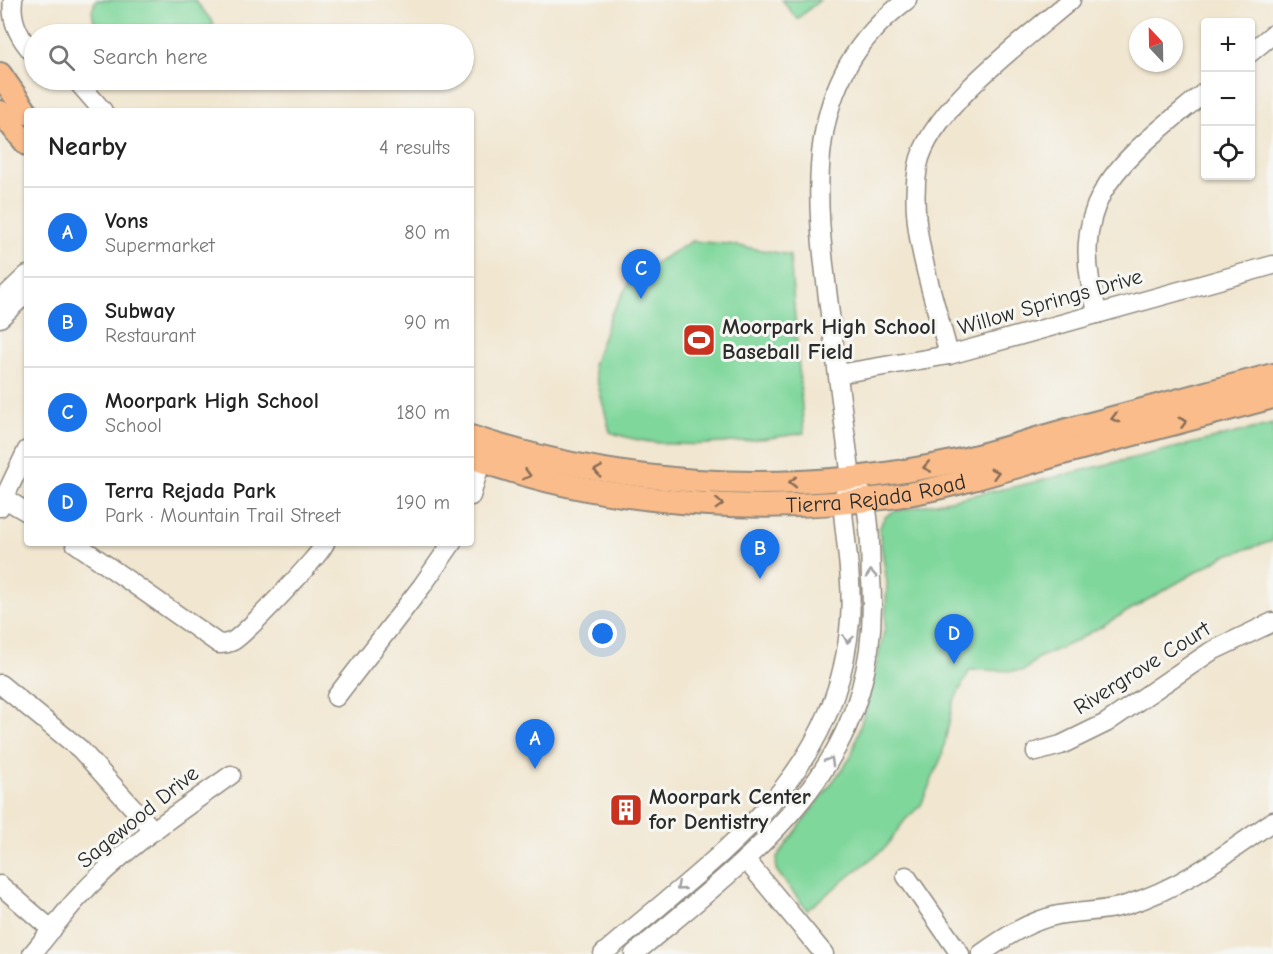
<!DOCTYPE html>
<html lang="en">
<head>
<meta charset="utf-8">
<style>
	:root { --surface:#fff; --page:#f2f2f2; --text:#222; --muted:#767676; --line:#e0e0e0; --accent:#1a73e8 }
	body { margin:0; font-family:"Comic Neue",sans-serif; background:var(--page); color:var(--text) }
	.controls { position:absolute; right:18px; top:18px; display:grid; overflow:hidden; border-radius:6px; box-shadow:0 2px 4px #0004 }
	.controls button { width:54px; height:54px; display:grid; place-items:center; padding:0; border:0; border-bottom:2px solid var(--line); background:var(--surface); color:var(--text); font:30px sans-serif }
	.compass { position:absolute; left:1129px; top:18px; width:54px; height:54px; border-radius:50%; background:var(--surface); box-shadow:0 2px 4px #0004; rotate:338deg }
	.you { position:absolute; left:603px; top:634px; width:21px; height:21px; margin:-15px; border:4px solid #fff; border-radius:50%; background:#1a73e8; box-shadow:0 0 0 9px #1a73e833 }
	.badge { display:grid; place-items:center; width:39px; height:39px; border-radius:50%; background:var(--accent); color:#fff; font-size:20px; font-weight:700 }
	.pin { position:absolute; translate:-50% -50px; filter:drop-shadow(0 2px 3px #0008) }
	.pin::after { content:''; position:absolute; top:32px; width:21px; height:18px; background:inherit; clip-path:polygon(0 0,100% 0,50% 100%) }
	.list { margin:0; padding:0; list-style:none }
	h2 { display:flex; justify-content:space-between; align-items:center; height:78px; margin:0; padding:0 24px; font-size:26px }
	h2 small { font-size:20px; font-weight:400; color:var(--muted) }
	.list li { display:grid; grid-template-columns:39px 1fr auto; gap:18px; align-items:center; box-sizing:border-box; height:90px; padding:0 24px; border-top:2px solid var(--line) }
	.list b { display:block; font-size:22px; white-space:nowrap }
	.list p { margin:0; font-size:20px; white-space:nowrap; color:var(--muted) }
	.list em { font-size:20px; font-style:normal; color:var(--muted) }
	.icon { flex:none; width:33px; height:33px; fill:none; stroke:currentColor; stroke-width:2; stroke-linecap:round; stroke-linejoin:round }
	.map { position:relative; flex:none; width:1273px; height:954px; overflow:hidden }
	.search { position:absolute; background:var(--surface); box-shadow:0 2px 4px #0004; left:24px; top:24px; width:450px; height:66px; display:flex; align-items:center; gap:15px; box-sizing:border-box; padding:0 21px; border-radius:33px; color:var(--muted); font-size:22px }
	.panel { position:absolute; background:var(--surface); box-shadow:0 2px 4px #0004; left:24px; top:108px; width:450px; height:438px; border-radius:6px }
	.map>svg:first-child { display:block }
	.green { fill:#7fd79b; stroke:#558163; stroke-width:1.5 }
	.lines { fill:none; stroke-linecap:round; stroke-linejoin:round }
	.minor-casing { stroke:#8e887e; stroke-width:21 }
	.major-casing { stroke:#8e887e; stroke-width:26 }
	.minor { stroke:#fff; stroke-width:18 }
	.major { stroke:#f9bc8a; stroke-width:22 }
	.oneway { stroke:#886c56 }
	.oneway2 { stroke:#a0a0a0 }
	.labels { text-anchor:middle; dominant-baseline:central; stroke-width:6; stroke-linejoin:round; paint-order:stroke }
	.street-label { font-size:22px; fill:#2b2b2b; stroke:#f6f6f2 }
	.poi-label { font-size:22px; font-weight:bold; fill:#2b2b2b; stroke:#f6f6f2; text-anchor:start }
</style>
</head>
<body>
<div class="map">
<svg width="1273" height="954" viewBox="0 0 1273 954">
	<rect width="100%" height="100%" fill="#f6f6f2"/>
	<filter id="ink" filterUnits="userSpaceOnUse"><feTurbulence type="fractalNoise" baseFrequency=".0167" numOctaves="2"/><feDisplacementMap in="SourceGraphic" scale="12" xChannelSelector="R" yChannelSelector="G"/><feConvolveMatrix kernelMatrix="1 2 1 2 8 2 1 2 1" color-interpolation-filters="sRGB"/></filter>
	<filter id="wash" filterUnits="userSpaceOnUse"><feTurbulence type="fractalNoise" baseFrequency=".008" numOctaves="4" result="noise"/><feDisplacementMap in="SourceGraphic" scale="24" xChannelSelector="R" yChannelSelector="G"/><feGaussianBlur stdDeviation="1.35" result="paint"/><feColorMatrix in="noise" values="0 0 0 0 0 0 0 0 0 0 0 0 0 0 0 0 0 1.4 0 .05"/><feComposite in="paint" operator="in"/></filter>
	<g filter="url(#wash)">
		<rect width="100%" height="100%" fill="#f1e6d0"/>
		<g class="green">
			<polygon points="96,0 195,0 214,24 201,34 96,34 92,10"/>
			<polygon points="782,0 820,0 797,19"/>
			<path d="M692 241 728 244 790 255 804 433C743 442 669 454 610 432L593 365 611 314 633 276Z"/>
			<polygon points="1273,424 1273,541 1224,556 1074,642 1038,658 1024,671 970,670 953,703 942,756 921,805 905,820 886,847 807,910 776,870 777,857 851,757 868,700 885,627 887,583 879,530 884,518 892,512 1022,485"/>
		</g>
	</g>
	<g filter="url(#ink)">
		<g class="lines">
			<defs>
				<g id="minor">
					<path d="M13 0C10 21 20 39 34 54"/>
					<polyline points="1250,53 1273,34"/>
					<polyline points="76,80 103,111"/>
					<polyline points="0,301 27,275"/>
					<path d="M1098 314C1062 195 1124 160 1206 91"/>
					<polyline points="0,318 27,293"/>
					<path d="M949 355C934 296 907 228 918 166 928 110 1028 37 1071 0"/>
					<polyline points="838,374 949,355 1273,265"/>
					<polyline points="0,496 27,512"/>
					<polyline points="471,496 484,450"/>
					<polyline points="0,507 27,450"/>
					<path d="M75 543 219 644C223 644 229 643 233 641 245 634 322 554 325 543"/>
					<polyline points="0,684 80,749 154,831"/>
					<polyline points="336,697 422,586 452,543"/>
					<polyline points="1036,752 1061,745 1106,723 1210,652 1273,622"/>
					<polyline points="746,860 824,954"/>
					<polyline points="906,876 960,954"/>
					<polyline points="0,885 52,930"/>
					<path d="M32 954C47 936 61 917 76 900 120 851 177 813 231 775"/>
					<path d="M603 954C714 857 838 781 850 620 853 581 845 540 842 501L846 490"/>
					<path d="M634 954C761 847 884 764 871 578 870 553 871 525 865 501 863 493 856 485 851 478 844 423 837 369 830 314 815 197 799 80 907 0"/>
					<path d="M981 954C1005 937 1029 921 1058 915 1081 911 1104 912 1126 905 1182 888 1226 854 1273 821"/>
				</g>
				<g id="major">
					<polyline points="0,74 27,113"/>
					<polyline points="0,112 27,144"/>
					<path d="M471 437C617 485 775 496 927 467 975 459 1021 443 1067 430 1136 412 1205 393 1273 375"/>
					<path id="s1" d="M471 457C597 504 758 516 891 497 951 488 1009 468 1067 452 1135 433 1204 416 1273 397"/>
				</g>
			</defs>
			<use href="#minor" class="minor-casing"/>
			<use href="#major" class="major-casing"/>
			<use href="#minor" class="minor"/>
			<use href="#major" class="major"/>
		</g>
		<defs><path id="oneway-chevron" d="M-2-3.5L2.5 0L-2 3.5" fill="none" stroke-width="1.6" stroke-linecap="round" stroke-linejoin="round" transform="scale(1.5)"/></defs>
		<g class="oneway">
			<use href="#oneway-chevron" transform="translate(1115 418) rotate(166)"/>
			<use href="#oneway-chevron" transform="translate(1183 422) rotate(-15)"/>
			<use href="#oneway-chevron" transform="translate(927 467) rotate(170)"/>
			<use href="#oneway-chevron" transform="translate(598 471) rotate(-171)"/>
			<use href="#oneway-chevron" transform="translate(995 473) rotate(-16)"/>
			<use href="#oneway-chevron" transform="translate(527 475) rotate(16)"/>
			<use href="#oneway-chevron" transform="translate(793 482) rotate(180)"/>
			<use href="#oneway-chevron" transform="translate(719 504) rotate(2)"/>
		</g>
		<g class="oneway2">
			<use href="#oneway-chevron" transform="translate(871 574) rotate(-94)"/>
			<use href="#oneway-chevron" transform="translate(848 639) rotate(98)"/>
			<use href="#oneway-chevron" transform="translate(830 761) rotate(-60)"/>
			<use href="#oneway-chevron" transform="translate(680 887) rotate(139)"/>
		</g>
	</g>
	<defs>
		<symbol id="stadium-square" viewBox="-11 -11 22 22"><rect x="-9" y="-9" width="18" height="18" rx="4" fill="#c8321e" stroke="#f6f6f2"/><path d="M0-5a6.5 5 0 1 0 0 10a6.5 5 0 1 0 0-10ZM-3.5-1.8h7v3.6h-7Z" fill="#fff"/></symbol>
		<symbol id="building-square" viewBox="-11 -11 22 22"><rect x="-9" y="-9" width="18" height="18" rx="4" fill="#c8321e" stroke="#f6f6f2"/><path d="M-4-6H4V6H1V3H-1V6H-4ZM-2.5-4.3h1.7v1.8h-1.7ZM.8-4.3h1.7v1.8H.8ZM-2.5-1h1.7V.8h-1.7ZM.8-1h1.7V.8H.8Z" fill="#fff"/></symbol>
	</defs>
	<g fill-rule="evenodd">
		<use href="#stadium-square" x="680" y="321" width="38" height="38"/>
		<use href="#building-square" x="607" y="791" width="38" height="38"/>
	</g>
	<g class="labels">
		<g class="street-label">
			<text transform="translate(1050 302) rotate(-16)">Willow Springs Drive</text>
			<text stroke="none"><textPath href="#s1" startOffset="411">Tierra Rejada Road</textPath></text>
			<text transform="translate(1142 668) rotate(-32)">Rivergrove Court</text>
			<text transform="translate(138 817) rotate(-39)">Sagewood Drive</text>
		</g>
		<g class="poi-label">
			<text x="722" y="327">Moorpark High School<tspan x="722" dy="25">Baseball Field</tspan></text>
			<text x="649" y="797">Moorpark Center<tspan x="649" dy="25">for Dentistry</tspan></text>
		</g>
	</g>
</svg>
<div class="controls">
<button>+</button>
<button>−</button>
<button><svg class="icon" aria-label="locate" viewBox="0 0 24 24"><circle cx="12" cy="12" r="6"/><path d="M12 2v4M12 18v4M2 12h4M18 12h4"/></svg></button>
</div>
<svg class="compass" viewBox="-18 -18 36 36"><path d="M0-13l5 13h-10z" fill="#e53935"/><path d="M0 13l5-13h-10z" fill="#767676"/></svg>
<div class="you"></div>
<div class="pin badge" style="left:535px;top:769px">A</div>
<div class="pin badge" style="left:760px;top:579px">B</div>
<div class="pin badge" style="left:641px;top:299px">C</div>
<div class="pin badge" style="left:954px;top:664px">D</div>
<div class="search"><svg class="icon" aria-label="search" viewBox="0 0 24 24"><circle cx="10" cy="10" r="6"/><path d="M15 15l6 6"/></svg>Search here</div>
<section class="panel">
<h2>Nearby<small>4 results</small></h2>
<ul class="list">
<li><span class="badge">A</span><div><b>Vons</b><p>Supermarket</p></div><em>80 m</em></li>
<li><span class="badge">B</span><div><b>Subway</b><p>Restaurant</p></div><em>90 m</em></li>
<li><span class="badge">C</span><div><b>Moorpark High School</b><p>School</p></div><em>180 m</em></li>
<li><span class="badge">D</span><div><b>Terra Rejada Park</b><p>Park · Mountain Trail Street</p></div><em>190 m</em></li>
</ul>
</section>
</div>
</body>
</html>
